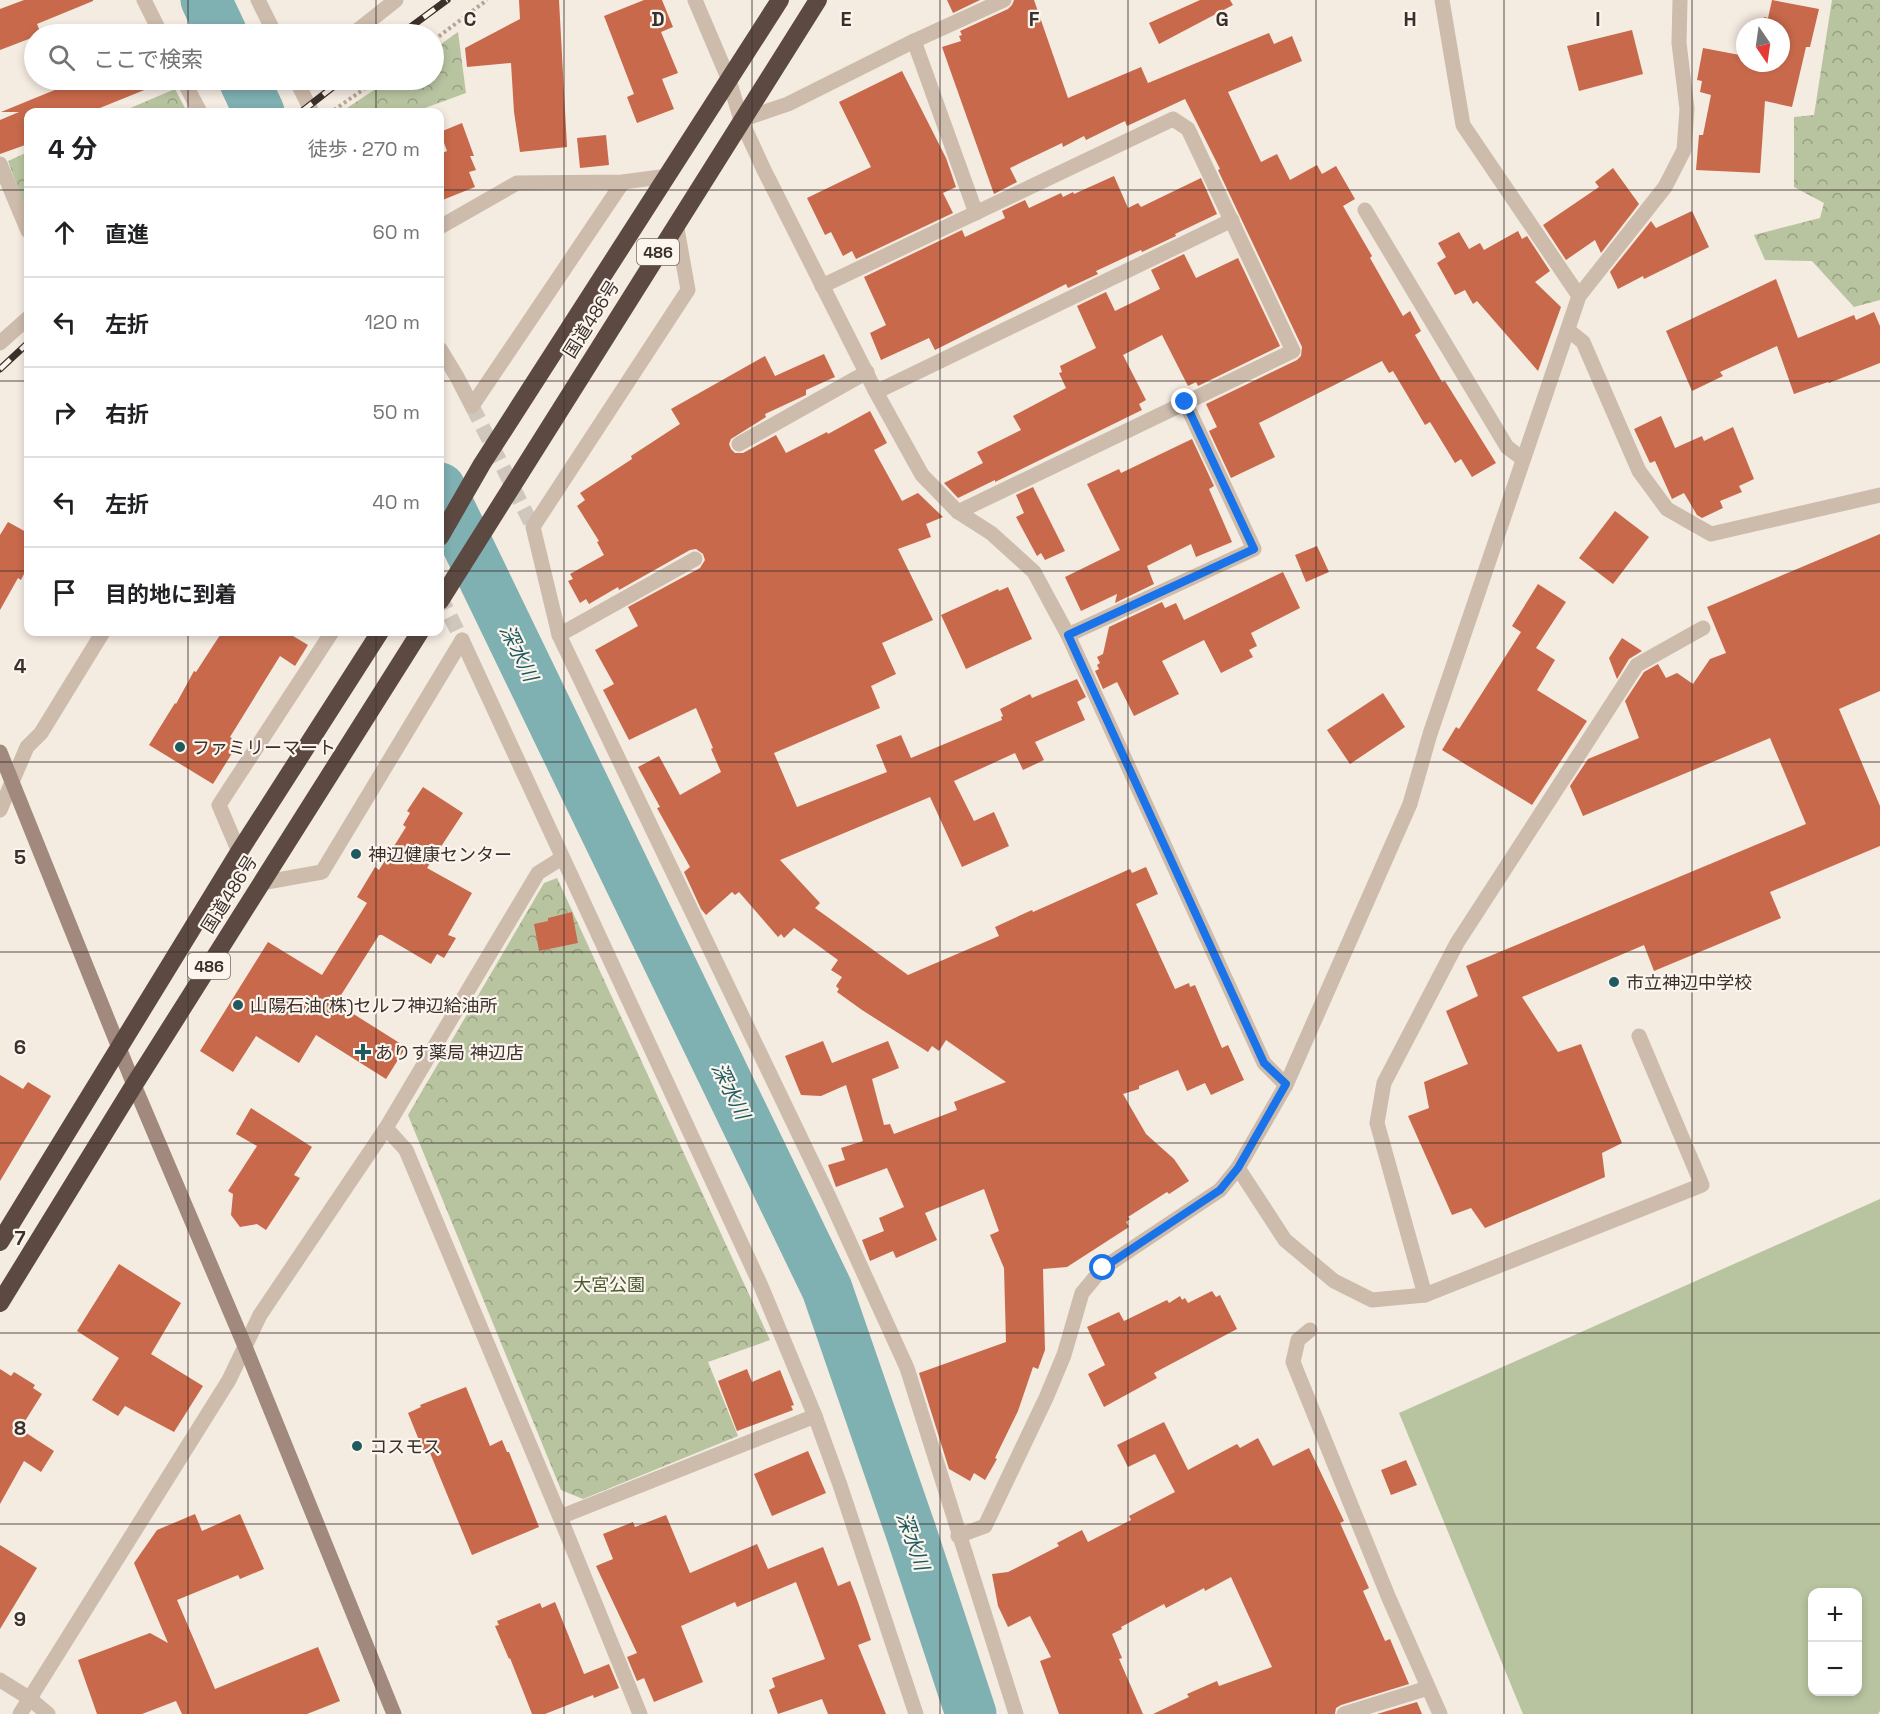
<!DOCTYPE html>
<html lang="ja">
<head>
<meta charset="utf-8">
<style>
	:root { --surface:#fff; --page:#f2f2f2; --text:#202124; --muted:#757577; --line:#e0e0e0 }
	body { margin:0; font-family:"Space Grotesk","Noto Sans JP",sans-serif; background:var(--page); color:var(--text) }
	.controls { position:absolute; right:18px; bottom:18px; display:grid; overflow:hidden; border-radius:12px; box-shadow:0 3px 9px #0003 }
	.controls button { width:54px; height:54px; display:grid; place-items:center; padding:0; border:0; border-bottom:2px solid var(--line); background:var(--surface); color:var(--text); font:30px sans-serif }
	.compass { position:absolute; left:1736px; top:18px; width:54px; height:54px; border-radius:50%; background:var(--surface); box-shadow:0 3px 9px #0003; rotate:167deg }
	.stop { position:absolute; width:18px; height:18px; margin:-14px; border:4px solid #1a73e8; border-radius:50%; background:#fff }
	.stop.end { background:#1a73e8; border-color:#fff; box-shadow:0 2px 6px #0008 }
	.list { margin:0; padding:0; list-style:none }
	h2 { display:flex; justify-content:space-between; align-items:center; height:78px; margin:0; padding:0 24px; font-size:26px }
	h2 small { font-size:20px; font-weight:400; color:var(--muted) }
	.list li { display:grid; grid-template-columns:39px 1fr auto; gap:18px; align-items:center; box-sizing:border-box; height:90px; padding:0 24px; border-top:2px solid var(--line) }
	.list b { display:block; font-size:22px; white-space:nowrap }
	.list em { font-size:20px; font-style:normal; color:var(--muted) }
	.icon { flex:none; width:33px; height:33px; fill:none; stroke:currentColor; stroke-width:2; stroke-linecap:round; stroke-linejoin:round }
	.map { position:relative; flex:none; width:1880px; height:1714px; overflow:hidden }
	.search { position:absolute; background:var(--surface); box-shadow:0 3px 9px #0003; left:24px; top:24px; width:420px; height:66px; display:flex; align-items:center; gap:15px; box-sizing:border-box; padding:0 21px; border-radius:33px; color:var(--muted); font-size:22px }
	.panel { position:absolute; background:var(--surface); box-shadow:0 3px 9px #0003; left:24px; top:108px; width:420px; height:528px; border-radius:12px }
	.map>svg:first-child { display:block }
	.forest { fill:url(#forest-crowns) }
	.garden { fill:#b8c4a0; fill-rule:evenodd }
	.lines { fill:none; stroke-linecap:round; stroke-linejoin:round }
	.river { stroke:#7fb0b2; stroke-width:51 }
	.building { fill:#c8694b }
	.street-tunnel { stroke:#cfc6bd; stroke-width:15; stroke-dasharray:15 8; stroke-linecap:butt }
	.path { stroke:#b9a596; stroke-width:4; stroke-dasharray:3 3; stroke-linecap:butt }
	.lane { stroke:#cdbbac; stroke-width:15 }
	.street { stroke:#cdbbac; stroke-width:15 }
	.secondary { stroke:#a18a7d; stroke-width:15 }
	.highway { stroke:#5c4a42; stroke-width:18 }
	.rail-casing { stroke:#3b302b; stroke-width:7 }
	.rail { stroke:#fbf5ee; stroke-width:4.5; stroke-dasharray:14; stroke-linecap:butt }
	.route { stroke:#1a73e8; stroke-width:8 }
	.grid { fill:none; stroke:#3b302b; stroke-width:1.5; stroke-opacity:0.55 }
	.poi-dot { fill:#1f5a5e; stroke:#fbf5ee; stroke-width:2 }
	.labels { text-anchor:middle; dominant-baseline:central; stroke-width:4.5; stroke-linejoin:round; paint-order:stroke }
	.shield { fill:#fbf5ee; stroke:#756b66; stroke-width:1.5 }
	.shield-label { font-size:16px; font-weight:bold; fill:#3b302b }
	.street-label { font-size:18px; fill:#3b302b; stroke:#fbf5ee }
	.poi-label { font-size:18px; fill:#3b302b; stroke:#fbf5ee; text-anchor:start }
	.park-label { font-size:18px; fill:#4a5a2e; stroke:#fbf5ee }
	.water-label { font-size:20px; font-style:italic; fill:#1f5a5e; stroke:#fbf5ee }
	.grid-label { font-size:20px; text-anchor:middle; font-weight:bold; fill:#3b302b; stroke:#fbf5ee; stroke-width:4.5; stroke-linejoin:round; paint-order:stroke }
</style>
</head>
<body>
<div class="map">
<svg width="1880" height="1714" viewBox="0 0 1880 1714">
	<defs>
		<pattern id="forest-crowns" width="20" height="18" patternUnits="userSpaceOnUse" patternTransform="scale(1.5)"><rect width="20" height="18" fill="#b8c4a0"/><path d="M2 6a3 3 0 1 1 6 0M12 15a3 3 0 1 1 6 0" fill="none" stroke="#97a083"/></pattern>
	</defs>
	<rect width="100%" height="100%" fill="#f4ebe1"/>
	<g class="forest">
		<polygon points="1832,0 1880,0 1880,300 1854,307 1812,261 1765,260 1754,235 1820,218 1824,203 1794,187 1794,117 1814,115"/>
		<polygon points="458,32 466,93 414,112 341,112 389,80 434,80 434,49"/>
		<polygon points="175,89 187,112 121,112"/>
		<polygon points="28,152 28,216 8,161"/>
		<polygon points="557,878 770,1340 708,1362 738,1436 583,1499 561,1490 408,1115 544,883"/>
	</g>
	<path class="garden" d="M1880 1199V1711L1878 1714H1523L1399 1413ZM1812 1592H1858V1692H1812Z"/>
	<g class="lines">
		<g class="river">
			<polyline points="206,0 222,34"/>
			<polyline points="244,80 259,112"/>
			<polyline points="440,488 827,1289 911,1532 971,1714"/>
		</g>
	</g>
	<g class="building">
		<polygon points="24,0 93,0 93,1 37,24 41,34 34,34 34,37 0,50 0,9"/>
		<polygon points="519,0 559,0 567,147 520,152 514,112 511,63 467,67 465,48 520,19"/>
		<polygon points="644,0 662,0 673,27 661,32 678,73 662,79 674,109 637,123 627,97 634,94 604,16"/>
		<polygon points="947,0 980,0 953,13"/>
		<polygon points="1014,0 1034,0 1068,98 1141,67 1148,83 1269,33 1274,44 1292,36 1302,61 1228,92 1261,162 1277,154 1290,180 1317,165 1322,174 1336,166 1355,199 1343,206 1372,256 1370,258 1403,316 1410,311 1421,331 1415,335 1442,382 1445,381 1496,463 1472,477 1461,459 1455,463 1430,422 1425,425 1393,371 1389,373 1382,361 1259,423 1275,457 1231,478 1209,431 1217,427 1206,404 1297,360 1301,356 1302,347 1218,170 1220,169 1185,99 1127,126 1125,121 1086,140 1084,136 1063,147 1062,143 1010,168 1017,182 994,194 942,47 961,41 959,36 962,35 960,31 1008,9 1012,5"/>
		<polygon points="1200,0 1230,0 1233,5 1159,44 1149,23"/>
		<polygon points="1772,0 1819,9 1810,47 1806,47 1792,107 1765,101 1760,173 1696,170 1699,135 1703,135 1711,95 1700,92 1702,81 1697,80 1703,48 1745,56 1745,63 1781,63 1781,27 1762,27 1764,17 1768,18"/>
		<polygon points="1632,30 1643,74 1579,91 1567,46"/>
		<polygon points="902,71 946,158 956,187 943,193 953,213 856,259 852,251 843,256 831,232 825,235 807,198 871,167 839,102"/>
		<polygon points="79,80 169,80 90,112 28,112 28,144 0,154 0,120 19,112 1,112"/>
		<polygon points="462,123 474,156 470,156 476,170 469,172 475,187 440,201 440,154 447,151 440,132"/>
		<polygon points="606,135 609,165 580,168 577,138"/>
		<polygon points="1613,168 1639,204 1601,253 1595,240 1566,260 1543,225 1599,187 1595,182"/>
		<polygon points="1114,176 1128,208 1138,203 1141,207 1201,178 1217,214 1175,234 1176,236 1142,252 1141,250 1096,271 1098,274 1068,288 1066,284 935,350 929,338 881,360 870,333 886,325 864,277 962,230 965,237 1005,218 1002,211 1025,200 1029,208 1061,193 1063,197 1073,192 1074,194"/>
		<polygon points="1692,211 1709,247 1644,279 1643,276 1618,289 1610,272 1651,221 1656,228"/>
		<polygon points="1518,231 1522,239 1527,236 1550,271 1535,282 1561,307 1538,371 1477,301 1473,304 1465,290 1455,295 1437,263 1446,257 1438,243 1459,232 1469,249 1480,243 1484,250"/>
		<polygon points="1184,254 1196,278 1238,258 1280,346 1198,386 1196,382 1188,386 1162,335 1123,355 1146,400 1139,404 1142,410 995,482 995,480 958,498 944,483 983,463 977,452 1021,430 1013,416 1066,388 1059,373 1062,372 1060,366 1096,348 1077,306 1106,292 1115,311 1160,289 1151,270"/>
		<polygon points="1776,279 1798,338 1854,315 1856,320 1874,312 1880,326 1880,363 1829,383 1828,382 1794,394 1777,346 1720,372 1723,376 1692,391 1666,331"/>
		<polygon points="824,354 835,377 806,390 806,395 765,414 766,417 731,439 729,444 731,449 735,453 743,453 776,435 786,453 827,432 828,434 870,411 887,443 874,450 902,501 918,493 943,517 926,524 931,537 898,549 933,620 882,643 896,674 871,686 880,708 774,753 797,807 887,772 876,745 901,735 911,758 1002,720 1001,717 1003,716 1000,709 1030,694 1032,698 1077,679 1086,697 1077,702 1085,720 1035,742 1044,760 1023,770 1015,753 954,781 974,821 994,812 1009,846 962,867 930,797 780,860 820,903 815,908 908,975 999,936 995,927 1032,910 1033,912 1130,869 1132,873 1146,867 1158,894 1136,904 1175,989 1189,983 1190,987 1195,985 1222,1048 1228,1045 1244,1080 1211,1095 1205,1083 1187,1091 1178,1070 1139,1086 1139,1089 1123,1094 1146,1134 1174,1159 1189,1181 1169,1194 1167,1192 1128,1217 1130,1219 1126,1222 1129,1227 1067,1267 1043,1269 1045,1350 1038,1369 1033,1367 1018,1411 995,1458 997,1459 985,1480 974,1473 970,1481 949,1469 919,1373 1006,1342 1004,1268 990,1235 999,1231 984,1189 925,1213 937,1240 896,1258 893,1251 870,1261 862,1240 884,1231 879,1218 904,1207 887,1168 836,1187 828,1165 845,1160 841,1148 863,1141 846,1085 821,1096 801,1095 785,1056 823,1041 832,1063 888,1041 899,1068 872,1079 884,1125 890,1124 894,1134 957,1110 954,1102 1006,1082 946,1040 939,1051 932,1046 928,1052 862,1010 837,992 839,989 836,986 842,977 831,970 838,960 794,928 784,938 781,934 778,937 739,892 735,895 732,892 706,915 701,909 684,872 690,867 657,808 660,807 638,767 659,756 680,795 721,772 711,749 713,748 696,708 629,740 603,690 614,684 595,650 638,626 628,607 700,568 705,560 703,554 696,549 690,550 619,590 618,587 589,604 586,599 580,603 568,581 573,579 570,574 604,555 597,542 599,541 577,506 585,500 580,493 632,459 631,456 680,424 671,409 765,356 775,376"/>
		<polygon points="1661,416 1675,448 1702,436 1704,441 1733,427 1754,479 1739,486 1742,492 1720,501 1723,508 1702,518 1697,515 1684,493 1672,499 1655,461 1650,463 1634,429"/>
		<polygon points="1192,439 1214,486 1209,489 1232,542 1196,557 1191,544 1147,566 1154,584 1115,603 1117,594 1081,611 1065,577 1120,550 1087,484 1119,469 1121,473"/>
		<polygon points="1033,487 1065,551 1045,560 1041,553 1037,556 1016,517 1024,513 1016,495"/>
		<polygon points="1615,511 1649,537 1613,584 1579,558"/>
		<polygon points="8,522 28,533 28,566 21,580 18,578 0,610 0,535"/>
		<polygon points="1880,534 1880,691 1839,709 1880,806 1880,846 1770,892 1781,918 1654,971 1644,945 1522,997 1558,1052 1581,1044 1622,1143 1602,1153 1605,1177 1485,1228 1471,1208 1452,1215 1408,1116 1429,1108 1424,1082 1468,1064 1446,1011 1478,996 1466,966 1806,824 1770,738 1583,816 1570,786 1588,759 1639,738 1625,701 1644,672 1658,664 1666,678 1677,673 1693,684 1710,659 1726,653 1707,607"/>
		<polygon points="1317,546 1329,572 1306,582 1295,555"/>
		<polygon points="1283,572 1300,608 1251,633 1257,646 1249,650 1253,657 1221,673 1204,640 1162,661 1179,694 1134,716 1117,682 1103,689 1095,671 1099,669 1097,665 1100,663 1097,657 1103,654 1109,627 1162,602 1165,608 1176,603 1184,620"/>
		<polygon points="1538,584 1566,602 1536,648 1555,660 1537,690 1587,721 1532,805 1442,750 1456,727 1459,729 1521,632 1512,626"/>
		<polygon points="1008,587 1032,639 966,669 941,615 998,589 999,591"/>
		<polygon points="222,632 296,632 293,636 308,645 295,666 280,656 230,737 239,742 213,784 149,745 175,703 176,704 194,671 196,672"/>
		<polygon points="1622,638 1642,651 1629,659 1617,679 1609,658"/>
		<polygon points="1383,693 1405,727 1350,764 1327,730"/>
		<polygon points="423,787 463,813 427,868 472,893 448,935 456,938 444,958 437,954 431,964 382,935 379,935 336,1003 406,1047 386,1079 316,1035 299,1063 256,1036 233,1072 200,1051 268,942 322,975 367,903 357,897 375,867 379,870 406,827 403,825 410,813 407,811"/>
		<polygon points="572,912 578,943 539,951 534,924 548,921 548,918"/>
		<polygon points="0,1075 23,1089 28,1082 51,1096 0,1181"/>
		<polygon points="251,1108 312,1147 294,1175 300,1178 266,1230 257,1224 240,1227 231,1215 233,1194 228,1191 257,1146 236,1134"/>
		<polygon points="119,1264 181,1303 151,1354 203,1386 174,1432 125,1406 118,1416 92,1400 119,1358 77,1331"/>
		<polygon points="1212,1291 1216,1297 1220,1295 1237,1329 1154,1373 1157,1378 1104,1407 1088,1374 1105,1365 1087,1327 1119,1312 1124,1321 1167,1300 1169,1303 1180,1296 1182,1300 1185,1298 1188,1303"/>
		<polygon points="0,1369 11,1376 14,1372 35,1385 33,1388 42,1394 20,1429 54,1451 41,1472 24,1461 0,1504"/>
		<polygon points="747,1369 752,1382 780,1370 794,1405 791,1406 793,1410 737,1431 718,1381"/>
		<polygon points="466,1387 490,1446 502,1440 507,1452 509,1452 539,1527 472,1555 428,1448 423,1450 408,1413 421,1407 420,1405"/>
		<polygon points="1164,1422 1188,1470 1237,1444 1240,1448 1258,1438 1273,1466 1309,1448 1344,1521 1340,1523 1369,1588 1363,1591 1385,1641 1390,1639 1409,1684 1341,1705 1336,1708 1335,1714 1153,1714 1189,1697 1187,1694 1217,1681 1219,1686 1272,1667 1231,1577 1205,1591 1204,1588 1166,1608 1164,1604 1121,1627 1122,1629 1112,1634 1122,1658 1119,1659 1143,1714 1059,1714 1040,1661 1051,1657 1030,1616 1008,1627 998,1606 992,1574 1008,1572 1059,1546 1057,1543 1082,1530 1088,1542 1131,1520 1129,1516 1175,1492 1155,1454 1128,1467 1117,1445"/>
		<polygon points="808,1451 826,1493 772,1516 754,1474"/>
		<polygon points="1406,1460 1417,1485 1391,1495 1381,1470"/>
		<polygon points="195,1514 202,1531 240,1514 264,1569 240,1579 238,1575 177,1600 215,1689 318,1647 340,1701 307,1714 182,1714 176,1701 142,1714 97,1714 78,1660 150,1633 168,1643 134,1563 157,1530"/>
		<polygon points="666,1515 690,1573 757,1544 768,1569 823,1547 838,1586 850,1581 858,1602 871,1640 858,1645 886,1714 828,1714 822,1699 778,1714 769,1690 775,1687 772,1678 825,1659 796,1582 737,1607 735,1602 681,1626 703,1682 654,1702 644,1678 637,1681 627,1657 637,1653 596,1566 613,1559 603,1534 633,1522 635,1527"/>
		<polygon points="0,1545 37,1568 0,1629"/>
		<polygon points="555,1602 584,1674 609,1664 619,1688 594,1698 593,1695 545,1714 532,1714 510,1658 509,1659 495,1626 499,1625 497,1621 540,1603 542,1608"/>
		<polygon points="1417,1702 1422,1714 1377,1714"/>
	</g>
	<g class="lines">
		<g class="street-tunnel">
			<polyline points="472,406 533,527"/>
			<polyline points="440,596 462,640"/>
		</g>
		<g class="path">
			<polyline points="434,40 487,0"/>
			<polyline points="334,110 377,80"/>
		</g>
		<g class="lane">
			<polyline points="1238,1168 1285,1240 1334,1281 1372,1300 1425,1295 1702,1185 1639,1036"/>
			<polyline points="1425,1295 1377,1123 1384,1083 1457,943 1637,665 1703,628"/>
		</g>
		<g class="street">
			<polyline points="144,0 161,34"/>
			<polyline points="258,0 275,34"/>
			<polyline points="695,0 729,80 741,120 764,170 876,392 922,475 958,512 991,533 1034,572 1068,635 1264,1063 1286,1085"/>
			<polyline points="1442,0 1463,125 1579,296"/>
			<polyline points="353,34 396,0"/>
			<polyline points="914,41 976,213"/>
			<polyline points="183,80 200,112"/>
			<polyline points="296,80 312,112"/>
			<polyline points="741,120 788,104 914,41 1004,0"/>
			<polyline points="0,164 28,231"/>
			<polyline points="1365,210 1507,447 1523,459"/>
			<polyline points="676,223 688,290 533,527 559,635 829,1197 907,1368 1016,1714"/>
			<polyline points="440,227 517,183 623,182 668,176"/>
			<polyline points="822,286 1173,119 1188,129 1293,351 958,512"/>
			<polyline points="1568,330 1583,342 1639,471 1667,509 1711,534 1880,495"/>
			<polyline points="0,343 28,318"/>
			<polyline points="440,349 457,377 472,406 623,182"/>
			<polyline points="876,392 1232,220"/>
			<polyline points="739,444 867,372"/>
			<polyline points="559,635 695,559"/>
			<polyline points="1068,635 1254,549 1185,402"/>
			<polyline points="462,640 761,1286 815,1416 840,1485 916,1714"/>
			<polyline points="0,810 27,747 41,733 103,632"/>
			<polyline points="239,852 219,805 332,632"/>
			<polyline points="261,883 322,872 462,640"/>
			<polyline points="386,1128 406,1150 560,1517 640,1714"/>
			<polyline points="1310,1330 1298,1340 1293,1362 1388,1596 1440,1714"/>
			<polyline points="560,1517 815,1416"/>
			<polyline points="958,1536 985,1526 1046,1398 1064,1355 1082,1293 1103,1268 1220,1190 1238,1168 1286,1085 1410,804 1430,734 1579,296 1665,187 1684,150 1687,109 1679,43 1680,0"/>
			<polyline points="0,1680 29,1698 48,1714"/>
			<polyline points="20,1714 229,1380 260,1315 386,1128 538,873 562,858"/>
			<polyline points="1344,1714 1428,1688"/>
		</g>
		<polyline class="secondary" points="0,752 134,1085 244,1344 394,1714"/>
		<g class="highway">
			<polyline points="440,537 482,464 780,0"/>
			<polyline points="440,601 818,0"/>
			<polyline points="0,1242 239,852 380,632"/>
			<polyline points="0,1303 134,1085 420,632"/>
		</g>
		<defs>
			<g id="rail">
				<polyline points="401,34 447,0"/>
				<polyline points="301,112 342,80"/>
				<polyline points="0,369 28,343"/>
			</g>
		</defs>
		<use href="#rail" class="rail-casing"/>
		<use href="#rail" class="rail"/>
	</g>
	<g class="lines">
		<polyline class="route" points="1103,1268 1220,1190 1238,1168 1286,1084 1264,1063 1068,635 1254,549 1185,402"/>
	</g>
	<path class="grid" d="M188 0V34M376 0V34M564 0V1714M752 0V1714M940 0V1714M1128 0V1714M1316 0V1714M1504 0V1714M1692 0V1714M188 80V112M376 80V112M0 190H28M440 190H1880M0 381H28M440 381H1880M0 571H28M440 571H1880M188 632V1714M376 632V1714M0 762H1880M0 952H1880M0 1143H1880M0 1333H1880M0 1524H1880"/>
	<g class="poi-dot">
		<circle cx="180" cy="747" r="6"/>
		<circle cx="356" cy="854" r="6"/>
		<circle cx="1614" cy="982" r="6"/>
		<circle cx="238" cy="1005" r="6"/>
		<path d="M360 1043h6v6h6v6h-6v6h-6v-6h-6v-6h6z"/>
		<circle cx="357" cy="1446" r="6"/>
	</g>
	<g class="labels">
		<g class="shield">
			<rect x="637" y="239" width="42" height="26" rx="4.5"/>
			<rect x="188" y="953" width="42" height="26" rx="4.5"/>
		</g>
		<g class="shield-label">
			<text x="658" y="252">486</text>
			<text x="209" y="966">486</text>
		</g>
		<g class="street-label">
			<text transform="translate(591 319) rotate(-58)">国道486号</text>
			<text transform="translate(229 894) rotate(-58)">国道486号</text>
		</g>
		<g class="poi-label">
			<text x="192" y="747">ファミリーマート</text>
			<text x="368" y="854">神辺健康センター</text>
			<text x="1626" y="982">市立神辺中学校</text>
			<text x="250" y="1005">山陽石油(株)セルフ神辺給油所</text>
			<text x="375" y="1052">ありす薬局 神辺店</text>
			<text x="369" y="1446">コスモス</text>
		</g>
		<g class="park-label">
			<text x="609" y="1284">大宮公園</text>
		</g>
		<g class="water-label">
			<text transform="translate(519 653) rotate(64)">深水川</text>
			<text transform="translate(731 1091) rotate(64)">深水川</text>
			<text transform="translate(913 1541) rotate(71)">深水川</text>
		</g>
	</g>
	<g class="grid-label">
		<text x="470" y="26">C</text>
		<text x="658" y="26">D</text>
		<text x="846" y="26">E</text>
		<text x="1034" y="26">F</text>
		<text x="1222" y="26">G</text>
		<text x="1410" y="26">H</text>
		<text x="1598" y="26">I</text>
		<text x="20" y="673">4</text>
		<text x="20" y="864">5</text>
		<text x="20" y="1054">6</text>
		<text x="20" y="1245">7</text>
		<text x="20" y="1435">8</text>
		<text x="20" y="1626">9</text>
	</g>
</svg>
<div class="controls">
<button>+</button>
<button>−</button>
</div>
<svg class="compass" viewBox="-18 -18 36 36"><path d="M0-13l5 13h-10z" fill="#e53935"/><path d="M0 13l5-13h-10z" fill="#757577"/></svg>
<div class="stop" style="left:1103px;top:1268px"></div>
<div class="stop end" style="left:1185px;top:402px"></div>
<div class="search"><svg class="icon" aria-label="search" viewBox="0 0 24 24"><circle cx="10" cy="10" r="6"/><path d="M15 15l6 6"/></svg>ここで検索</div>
<section class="panel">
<h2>4 分<small>徒歩 · 270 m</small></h2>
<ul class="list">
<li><svg class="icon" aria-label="ahead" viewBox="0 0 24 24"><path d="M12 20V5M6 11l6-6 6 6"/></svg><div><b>直進</b></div><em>60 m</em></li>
<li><svg class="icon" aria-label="left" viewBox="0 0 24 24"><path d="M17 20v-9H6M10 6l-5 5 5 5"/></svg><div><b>左折</b></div><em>120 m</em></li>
<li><svg class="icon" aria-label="right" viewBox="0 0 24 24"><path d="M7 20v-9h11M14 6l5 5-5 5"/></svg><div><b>右折</b></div><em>50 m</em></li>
<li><svg class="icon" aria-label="left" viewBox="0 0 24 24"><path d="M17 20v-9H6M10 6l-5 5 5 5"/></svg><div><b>左折</b></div><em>40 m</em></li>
<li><svg class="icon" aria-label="arrive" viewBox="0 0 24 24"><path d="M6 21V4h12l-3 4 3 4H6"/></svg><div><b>目的地に到着</b></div></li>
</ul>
</section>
</div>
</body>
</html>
